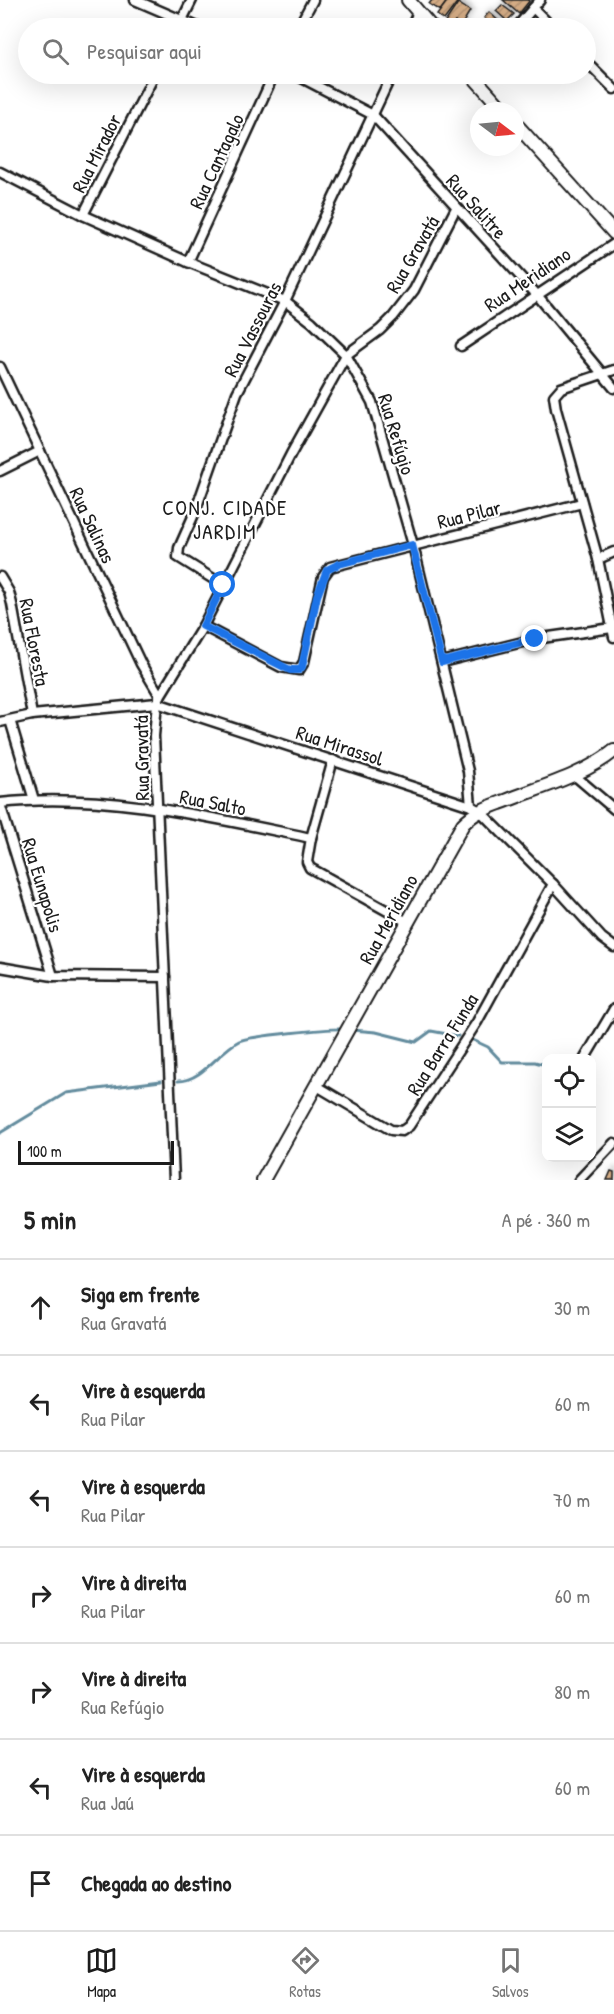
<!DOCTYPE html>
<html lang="pt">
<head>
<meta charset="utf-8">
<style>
	:root { --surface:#fff; --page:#f6f6f6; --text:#222; --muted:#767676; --line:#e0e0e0; --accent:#1c1c1c }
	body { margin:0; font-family:"Patrick Hand",sans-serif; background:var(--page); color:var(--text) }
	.controls { position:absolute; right:18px; bottom:18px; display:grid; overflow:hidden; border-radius:12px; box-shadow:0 6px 24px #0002 }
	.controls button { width:54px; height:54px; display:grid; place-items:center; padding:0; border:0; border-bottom:2px solid var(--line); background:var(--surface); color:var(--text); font:30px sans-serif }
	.compass { position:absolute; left:470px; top:102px; width:54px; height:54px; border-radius:50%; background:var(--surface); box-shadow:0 6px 24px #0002; rotate:106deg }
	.scale { position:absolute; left:18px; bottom:15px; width:156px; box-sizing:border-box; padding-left:6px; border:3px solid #1c1c1c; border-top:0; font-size:16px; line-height:21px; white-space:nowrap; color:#1c1c1c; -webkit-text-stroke:4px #fff; paint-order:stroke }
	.stop { position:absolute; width:18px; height:18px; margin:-14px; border:4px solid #1a73e8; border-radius:50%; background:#fff }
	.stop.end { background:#1a73e8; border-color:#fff; box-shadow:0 2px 6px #0008 }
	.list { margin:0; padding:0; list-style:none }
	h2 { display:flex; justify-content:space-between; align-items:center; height:78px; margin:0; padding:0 24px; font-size:26px }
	h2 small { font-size:20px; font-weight:400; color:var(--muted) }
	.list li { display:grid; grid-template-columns:39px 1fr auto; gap:18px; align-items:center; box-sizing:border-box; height:96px; padding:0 24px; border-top:2px solid var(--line) }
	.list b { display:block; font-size:22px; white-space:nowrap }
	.list p { margin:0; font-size:20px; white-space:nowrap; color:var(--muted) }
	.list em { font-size:20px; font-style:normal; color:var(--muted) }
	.icon { flex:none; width:33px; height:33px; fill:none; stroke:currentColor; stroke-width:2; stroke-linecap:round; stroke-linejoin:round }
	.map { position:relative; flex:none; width:614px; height:1180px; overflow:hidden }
	.search { position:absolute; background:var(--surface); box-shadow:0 6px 24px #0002; left:18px; right:18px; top:18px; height:66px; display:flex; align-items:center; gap:15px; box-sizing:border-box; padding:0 21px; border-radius:33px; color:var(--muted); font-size:22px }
	.sheet { height:750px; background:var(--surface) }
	nav { display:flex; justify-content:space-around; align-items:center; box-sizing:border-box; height:84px; border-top:2px solid var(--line); background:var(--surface); font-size:16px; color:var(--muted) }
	nav a { display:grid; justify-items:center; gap:3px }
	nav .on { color:var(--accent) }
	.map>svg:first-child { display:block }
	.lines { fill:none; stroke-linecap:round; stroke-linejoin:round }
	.stream { stroke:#638c9e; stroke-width:3 }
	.building { fill:url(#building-hatch); stroke:#1c1c1c; stroke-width:1.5; filter:url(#shadow) }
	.street-casing { stroke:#1c1c1c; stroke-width:13 }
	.secondary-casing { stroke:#1c1c1c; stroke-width:16 }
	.street { stroke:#fff; stroke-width:8 }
	.secondary { stroke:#fff; stroke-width:12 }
	.route { stroke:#1a73e8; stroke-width:8 }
	.labels { text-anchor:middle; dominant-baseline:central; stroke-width:4.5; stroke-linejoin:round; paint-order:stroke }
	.street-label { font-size:20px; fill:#1c1c1c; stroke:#fff }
	.neighbourhood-label { font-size:21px; letter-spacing:1.5px; fill:#1c1c1c; stroke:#fff }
</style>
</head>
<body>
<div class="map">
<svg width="614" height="1180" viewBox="0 0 614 1180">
	<defs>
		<pattern id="building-hatch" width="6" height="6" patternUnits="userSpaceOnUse" patternTransform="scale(1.5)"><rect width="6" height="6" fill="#d4ac85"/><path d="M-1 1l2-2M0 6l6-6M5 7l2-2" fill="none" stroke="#b59372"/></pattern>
		<filter id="shadow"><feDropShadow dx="3" dy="-3" stdDeviation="3" flood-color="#0004"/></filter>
	</defs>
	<rect width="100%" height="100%" fill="#fff"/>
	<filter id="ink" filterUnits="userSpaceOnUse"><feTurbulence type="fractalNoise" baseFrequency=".0167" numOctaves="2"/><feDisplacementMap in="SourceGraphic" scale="12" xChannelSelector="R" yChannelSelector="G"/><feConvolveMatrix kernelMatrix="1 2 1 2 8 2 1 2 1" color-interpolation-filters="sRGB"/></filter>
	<g filter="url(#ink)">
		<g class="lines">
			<g class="stream">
				<polyline points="352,1030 376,1032 416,1042 431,1031 458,1036"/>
				<polyline points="473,1040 488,1047 502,1062 535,1062 546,1065"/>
				<path d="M178 1081C202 1081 219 1051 239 1041 250 1036 331 1028 345 1029"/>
				<polyline points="0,1133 66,1093 161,1081"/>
			</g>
		</g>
		<g class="building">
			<polygon points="432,0 448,0 440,11 429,4"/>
			<polygon points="448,0 459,0 444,20 437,15"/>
			<polygon points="503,0 530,0 519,14"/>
			<polygon points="458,3 470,11 461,26 455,22 451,28 444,24"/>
			<polygon points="502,5 514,14 507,21 496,11"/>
			<polygon points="489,12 505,27 504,28 492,28 494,26 484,18"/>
			<polygon points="455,22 461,26 459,28 451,28"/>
			<polygon points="611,1171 614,1172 614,1180 607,1180"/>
		</g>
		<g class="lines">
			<defs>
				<g id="street">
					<polyline points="135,0 200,28"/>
					<polyline points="533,8 553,28"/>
					<polyline points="178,28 192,0"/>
					<polyline points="298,28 313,0"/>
					<polyline points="411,28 418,12"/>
					<polyline points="516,28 540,0"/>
					<polyline points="586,61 614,89"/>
					<polyline points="294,74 373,115 538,296 614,388"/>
					<polyline points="0,172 83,215 188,262 285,301 312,322 346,355 372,402 413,545 468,771 471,806"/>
					<polyline points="83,215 155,74"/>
					<polyline points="188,262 274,74"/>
					<polyline points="461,346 614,244"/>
					<polyline points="0,367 141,664 160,696"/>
					<polyline points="614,370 561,388 554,396 556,409 598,559 614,637"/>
					<polyline points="0,471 40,451"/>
					<polyline points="598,559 614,552"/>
					<polyline points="0,577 9,592 12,604 32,715"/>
					<polyline points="223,585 178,557 179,548 195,512 237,393 285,301 392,74"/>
					<polyline points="203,626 281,667 299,670 304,662 323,577 330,567 582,503"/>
					<polyline points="442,662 535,639 612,628"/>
					<polyline points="10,720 34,800"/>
					<polyline points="0,722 32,715 157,703 471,806 480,811 553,884 602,938 614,947"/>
					<polyline points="333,760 311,838 307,862 310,868 321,874 409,923"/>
					<polyline points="574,775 614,809"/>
					<path d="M0 803C105 792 209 817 311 838"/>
					<polyline points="0,804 53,976"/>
					<polyline points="0,967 53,976 165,977"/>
					<polyline points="585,1058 614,1009"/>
					<polyline points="317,1086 391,1130 402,1131 409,1126 477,1022 553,884"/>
					<polyline points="174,1180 154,736 157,703 160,696 203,626 291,454 346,355 380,330 393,317 414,290 456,208"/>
					<polyline points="579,1180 614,1143"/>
				</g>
				<g id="secondary">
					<polyline points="408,0 432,28"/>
					<polyline points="471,74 504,111"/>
					<polyline points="515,123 614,233"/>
					<path d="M263 1180 463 824C475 811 492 806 508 800 544 786 584 775 614 751"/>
				</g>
			</defs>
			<use href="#street" class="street-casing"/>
			<use href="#secondary" class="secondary-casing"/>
			<use href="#street" class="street"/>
			<use href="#secondary" class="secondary"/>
		</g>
	</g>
	<g class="lines" filter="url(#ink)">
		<polyline class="route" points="223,585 203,626 290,670 299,670 302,667 317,596 327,570 339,564 412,545 442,662 535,639"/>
	</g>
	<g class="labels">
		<g class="street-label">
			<text transform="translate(96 153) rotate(-63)">Rua Mirador</text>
			<text transform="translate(216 161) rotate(-65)">Rua Cantagalo</text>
			<text transform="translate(477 206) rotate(48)">Rua Salitre</text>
			<text transform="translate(412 254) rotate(-60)">Rua Gravatá</text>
			<text transform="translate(527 279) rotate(-34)">Rua Meridiano</text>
			<text transform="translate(252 329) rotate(-63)">Rua Vassouras</text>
			<text transform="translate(397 434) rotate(73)">Rua Refúgio</text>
			<text transform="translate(469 514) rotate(-14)">Rua Pilar</text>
			<text transform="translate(93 525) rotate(65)">Rua Salinas</text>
			<text transform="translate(35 642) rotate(79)">Rua Floresta</text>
			<text transform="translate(340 745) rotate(18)">Rua Mirassol</text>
			<text transform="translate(141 758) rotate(-91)">Rua Gravatá</text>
			<text transform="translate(213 802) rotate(11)">Rua Salto</text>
			<text transform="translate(43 885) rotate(73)">Rua Eunapolis</text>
			<text transform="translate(388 919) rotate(-61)">Rua Meridiano</text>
			<text transform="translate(442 1044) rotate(-58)">Rua Barra Funda</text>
		</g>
		<g class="neighbourhood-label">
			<text x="225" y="507">CONJ. CIDADE<tspan x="225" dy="24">JARDIM</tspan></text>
		</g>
	</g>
</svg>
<div class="controls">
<button><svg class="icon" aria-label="locate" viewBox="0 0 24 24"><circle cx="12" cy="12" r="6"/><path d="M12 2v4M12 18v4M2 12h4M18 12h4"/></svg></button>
<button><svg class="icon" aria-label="layers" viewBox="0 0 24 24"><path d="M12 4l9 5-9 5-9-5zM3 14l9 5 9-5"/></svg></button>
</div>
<svg class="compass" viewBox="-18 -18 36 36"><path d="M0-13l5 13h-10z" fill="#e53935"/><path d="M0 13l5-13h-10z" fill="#767676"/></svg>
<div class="scale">100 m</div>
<div class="stop" style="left:223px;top:585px"></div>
<div class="stop end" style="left:535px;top:639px"></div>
<div class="search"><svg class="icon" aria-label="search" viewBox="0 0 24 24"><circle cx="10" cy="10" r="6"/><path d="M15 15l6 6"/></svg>Pesquisar aqui</div>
</div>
<section class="sheet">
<h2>5 min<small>A pé · 360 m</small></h2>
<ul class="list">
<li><svg class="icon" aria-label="ahead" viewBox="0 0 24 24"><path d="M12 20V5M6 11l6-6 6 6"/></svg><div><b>Siga em frente</b><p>Rua Gravatá</p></div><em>30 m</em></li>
<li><svg class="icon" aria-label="left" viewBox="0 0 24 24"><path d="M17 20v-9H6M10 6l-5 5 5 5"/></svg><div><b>Vire à esquerda</b><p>Rua Pilar</p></div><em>60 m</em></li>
<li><svg class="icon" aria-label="left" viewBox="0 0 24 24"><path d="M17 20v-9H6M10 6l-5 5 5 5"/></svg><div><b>Vire à esquerda</b><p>Rua Pilar</p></div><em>70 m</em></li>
<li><svg class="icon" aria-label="right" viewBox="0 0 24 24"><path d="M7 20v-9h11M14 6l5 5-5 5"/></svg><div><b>Vire à direita</b><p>Rua Pilar</p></div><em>60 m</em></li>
<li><svg class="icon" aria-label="right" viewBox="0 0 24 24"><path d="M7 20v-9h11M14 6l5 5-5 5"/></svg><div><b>Vire à direita</b><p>Rua Refúgio</p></div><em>80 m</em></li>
<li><svg class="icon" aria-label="left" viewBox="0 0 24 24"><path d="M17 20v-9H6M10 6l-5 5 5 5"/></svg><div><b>Vire à esquerda</b><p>Rua Jaú</p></div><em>60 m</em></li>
<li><svg class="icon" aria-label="arrive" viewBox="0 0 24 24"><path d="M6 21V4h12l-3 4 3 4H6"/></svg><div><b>Chegada ao destino</b></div></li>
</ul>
</section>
<nav>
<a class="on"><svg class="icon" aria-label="map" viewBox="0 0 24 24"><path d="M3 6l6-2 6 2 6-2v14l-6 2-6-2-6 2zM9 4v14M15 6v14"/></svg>Mapa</a>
<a><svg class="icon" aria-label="directions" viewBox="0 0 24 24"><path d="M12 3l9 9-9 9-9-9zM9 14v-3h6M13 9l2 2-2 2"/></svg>Rotas</a>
<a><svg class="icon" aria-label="saved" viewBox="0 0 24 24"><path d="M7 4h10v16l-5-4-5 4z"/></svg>Salvos</a>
</nav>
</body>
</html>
